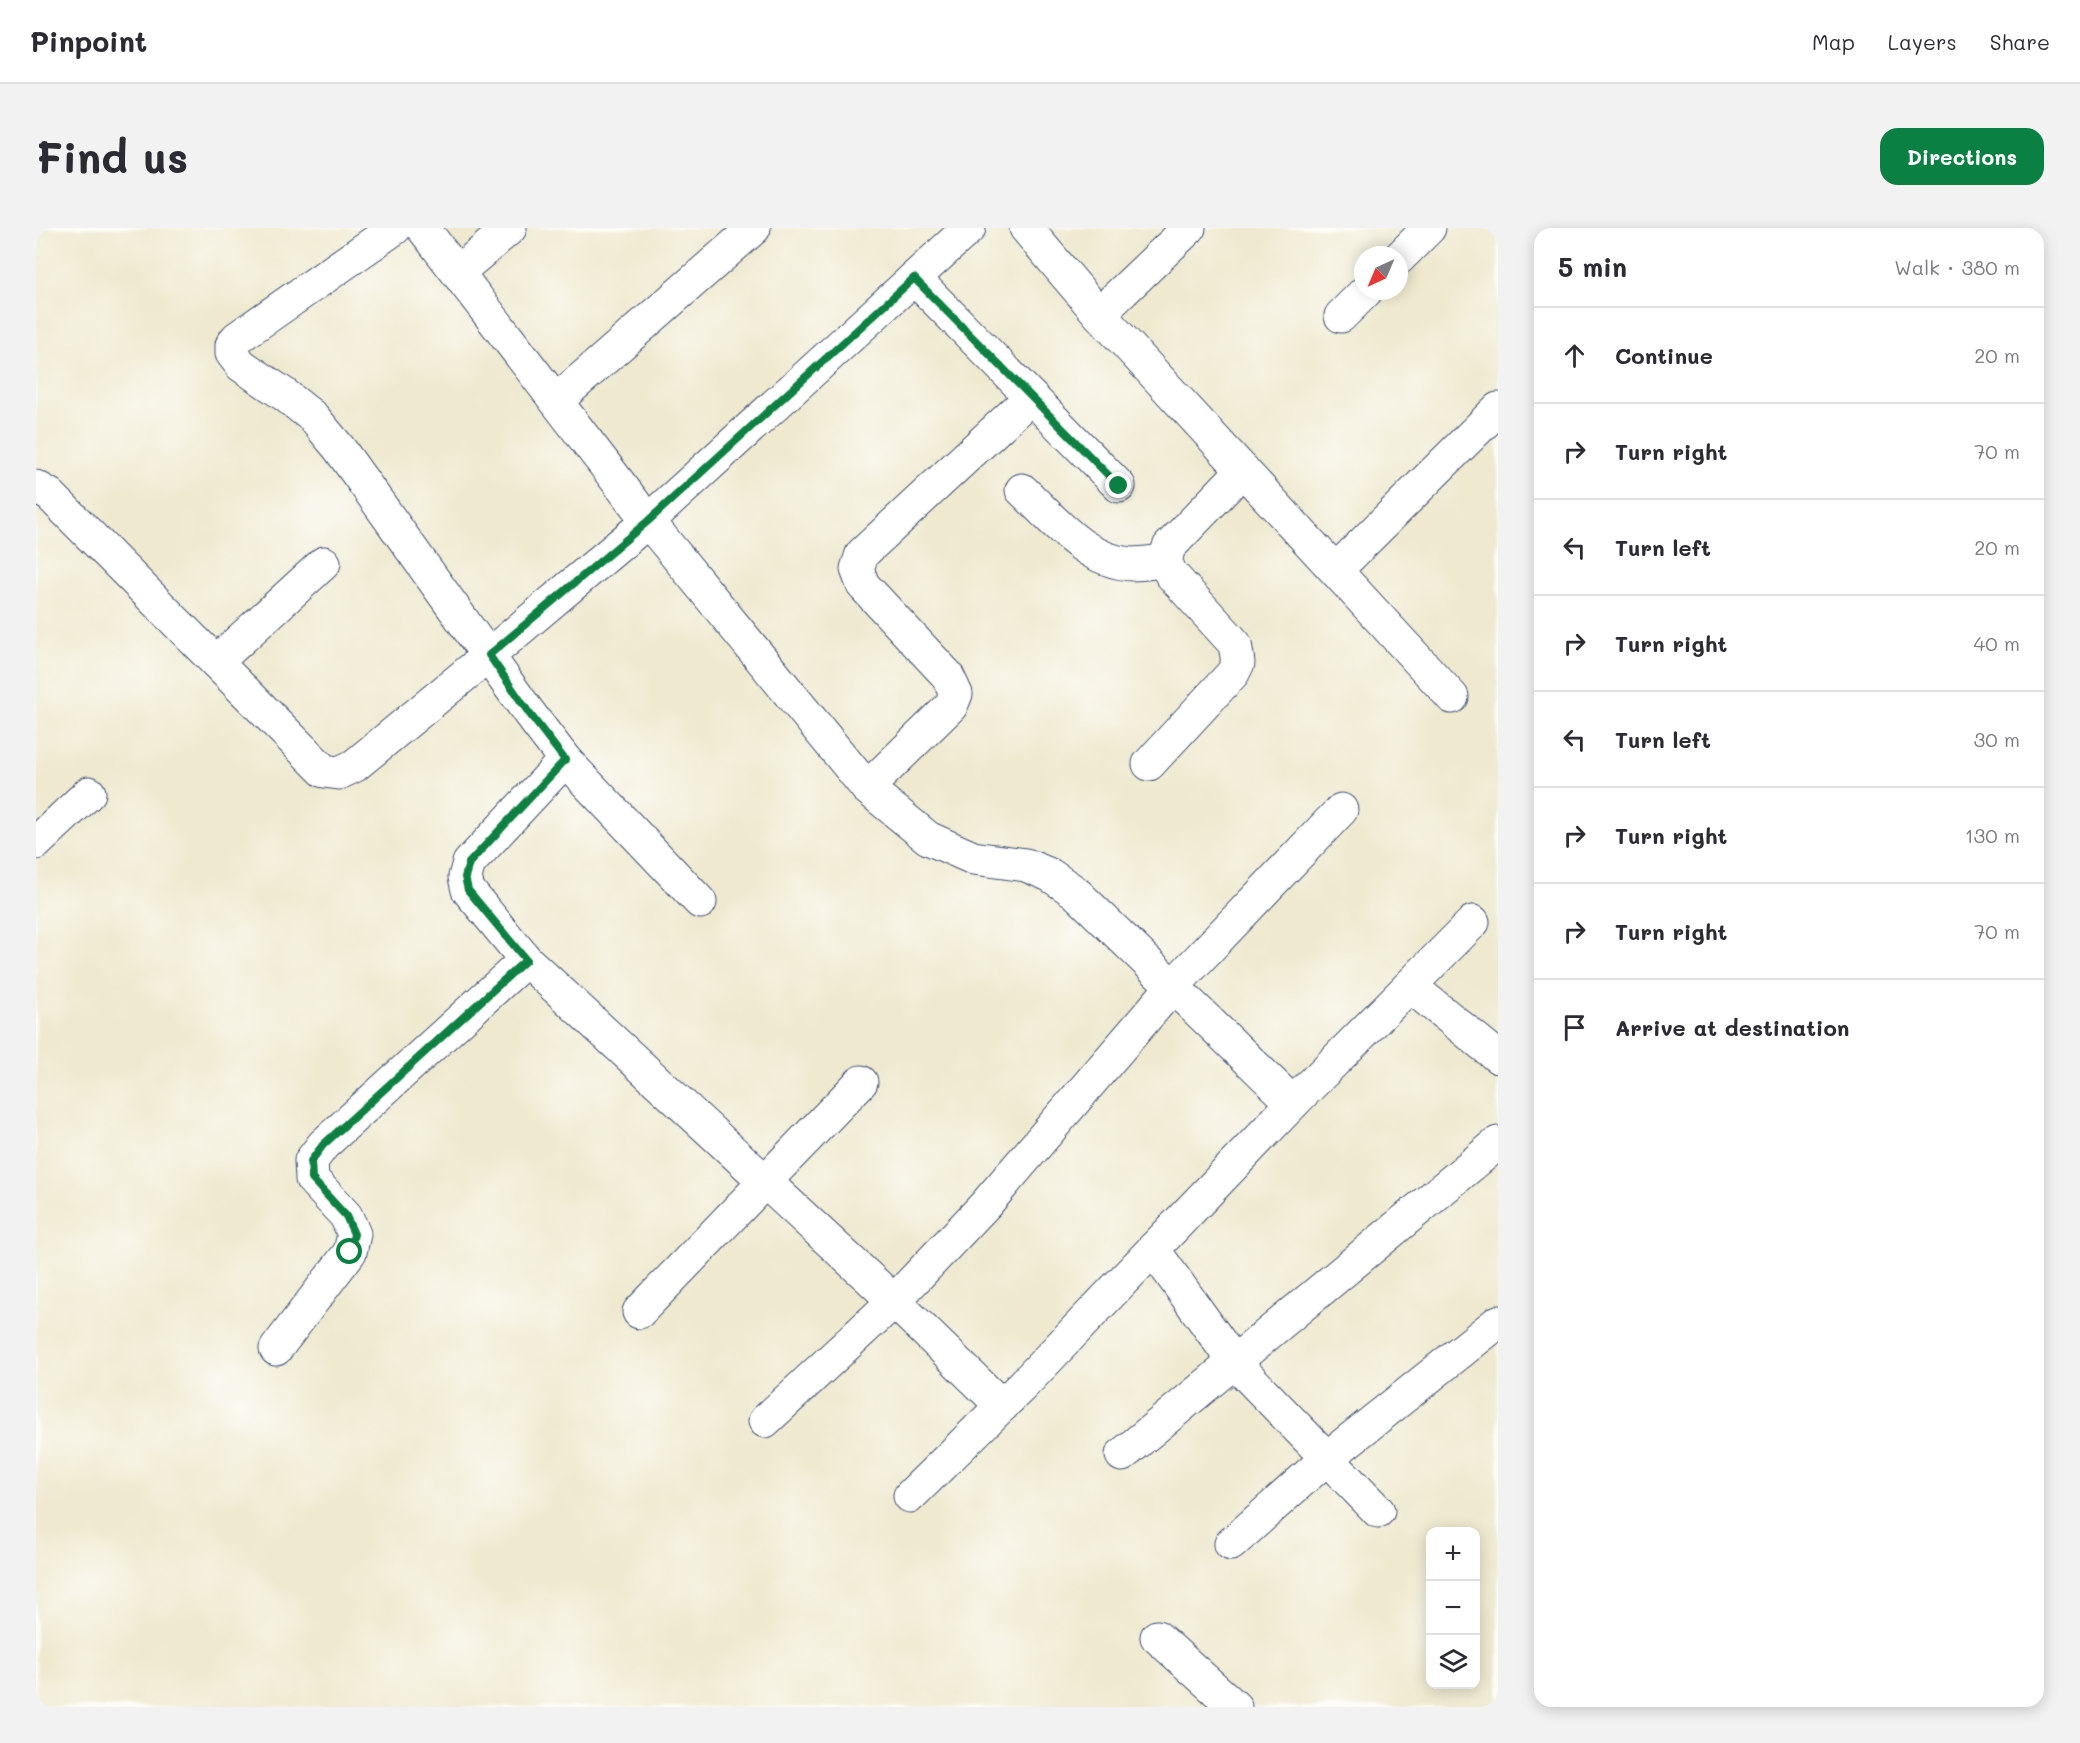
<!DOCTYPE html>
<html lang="en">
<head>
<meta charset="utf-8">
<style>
	:root { --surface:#fff; --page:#f2f2f3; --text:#2b2b33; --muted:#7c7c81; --line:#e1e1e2; --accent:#0b8043 }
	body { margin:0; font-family:Mali,sans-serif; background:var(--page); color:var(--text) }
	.controls { position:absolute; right:18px; bottom:18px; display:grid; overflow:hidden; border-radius:12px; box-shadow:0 3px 15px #0003 }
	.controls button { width:54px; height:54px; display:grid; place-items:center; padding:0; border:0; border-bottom:2px solid var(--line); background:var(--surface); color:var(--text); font:30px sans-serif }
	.compass { position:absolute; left:1318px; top:18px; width:54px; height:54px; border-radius:50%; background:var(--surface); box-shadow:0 3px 15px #0003; rotate:224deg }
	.stop { position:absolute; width:18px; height:18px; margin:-14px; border:4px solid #0b8043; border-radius:50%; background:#fff }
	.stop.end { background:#0b8043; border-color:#fff; box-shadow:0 2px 6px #0008 }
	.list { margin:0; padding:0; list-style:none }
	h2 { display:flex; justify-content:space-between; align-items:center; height:78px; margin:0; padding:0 24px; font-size:26px }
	h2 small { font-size:20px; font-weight:400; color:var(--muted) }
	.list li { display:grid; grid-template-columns:39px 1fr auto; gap:18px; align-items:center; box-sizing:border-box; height:96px; padding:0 24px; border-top:2px solid var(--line) }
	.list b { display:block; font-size:22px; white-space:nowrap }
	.list em { font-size:20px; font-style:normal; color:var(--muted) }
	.icon { flex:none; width:33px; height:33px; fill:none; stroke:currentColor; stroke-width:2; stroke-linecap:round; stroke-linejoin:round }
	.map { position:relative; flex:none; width:1462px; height:1479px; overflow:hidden; border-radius:18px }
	header { display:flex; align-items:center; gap:36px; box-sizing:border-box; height:84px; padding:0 30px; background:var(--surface); border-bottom:2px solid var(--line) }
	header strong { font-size:28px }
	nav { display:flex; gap:33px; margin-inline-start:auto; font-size:21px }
	.intro { display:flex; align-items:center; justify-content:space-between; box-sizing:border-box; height:144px; padding:0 36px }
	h1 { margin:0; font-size:42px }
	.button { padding:15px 27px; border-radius:18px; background:var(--accent); color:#fff; font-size:21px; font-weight:700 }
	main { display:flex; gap:36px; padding:0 36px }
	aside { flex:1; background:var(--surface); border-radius:18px; box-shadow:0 3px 15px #0003 }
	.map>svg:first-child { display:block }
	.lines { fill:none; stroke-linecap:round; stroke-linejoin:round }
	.minor-casing { stroke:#3b4b6f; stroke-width:35 }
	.minor { stroke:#fff; stroke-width:33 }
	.route { stroke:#0b8043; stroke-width:8 }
</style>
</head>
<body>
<header>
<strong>Pinpoint</strong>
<nav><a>Map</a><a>Layers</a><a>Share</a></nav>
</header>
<div class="intro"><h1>Find us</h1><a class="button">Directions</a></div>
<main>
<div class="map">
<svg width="1462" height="1479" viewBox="0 0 1462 1479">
	<rect width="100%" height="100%" fill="#fdfcf7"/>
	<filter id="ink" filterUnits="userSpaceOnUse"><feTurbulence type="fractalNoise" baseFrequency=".0167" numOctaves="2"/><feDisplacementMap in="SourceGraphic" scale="12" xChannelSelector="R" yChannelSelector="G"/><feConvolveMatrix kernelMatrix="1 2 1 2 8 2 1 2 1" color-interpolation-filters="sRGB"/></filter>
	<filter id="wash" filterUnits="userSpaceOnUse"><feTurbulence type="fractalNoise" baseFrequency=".008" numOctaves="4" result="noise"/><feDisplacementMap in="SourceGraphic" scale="24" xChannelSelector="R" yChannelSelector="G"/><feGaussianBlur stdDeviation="1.35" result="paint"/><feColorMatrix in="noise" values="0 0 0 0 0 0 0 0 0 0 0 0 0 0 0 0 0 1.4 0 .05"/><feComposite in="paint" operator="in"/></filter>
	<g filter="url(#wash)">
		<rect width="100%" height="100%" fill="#eee9cf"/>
	</g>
	<g filter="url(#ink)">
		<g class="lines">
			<defs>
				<g id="minor">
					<polyline points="359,0 201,110 196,117 196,125 205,137 249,167 277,189 303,220 493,485 529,532 664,674"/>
					<polyline points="387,0 612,293 831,560 892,610 937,630 990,637 1014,647 1039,664 1257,875"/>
					<polyline points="990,0 1063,86"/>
					<polyline points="1153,0 1063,86 1416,469"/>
					<polyline points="1363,30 1393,0"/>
					<polyline points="422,44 474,0"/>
					<polyline points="878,50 1083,258"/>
					<polyline points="1305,88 1330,63"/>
					<polyline points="520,173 718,0"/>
					<polyline points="0,259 14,267 288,543 303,545 318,538 453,427 612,293 933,0"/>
					<path d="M986 262C1017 291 1050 334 1096 336 1107 336 1118 334 1129 333"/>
					<polyline points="1300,342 1462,181"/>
					<polyline points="180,434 288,335"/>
					<polyline points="529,532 433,635 429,649 432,662 490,732 858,1073 966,1178"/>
					<polyline points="1113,536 1197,445 1202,435 1199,416 1135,346 1129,333 1133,319 1207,242"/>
					<polyline points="831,560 915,478 920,466 911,447 827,357 821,341 826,326 995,169"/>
					<polyline points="0,615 53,565"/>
					<polyline points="1374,758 1462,829"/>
					<polyline points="1117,1021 1198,1134 1342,1283"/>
					<polyline points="603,1084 825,854"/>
					<polyline points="240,1121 314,1024 318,1006 310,988 276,951 275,933 287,917 490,732"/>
					<polyline points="729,1193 858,1073 950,976 1137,758 1305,582"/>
					<polyline points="1086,1227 1462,915"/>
					<polyline points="874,1268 988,1156 1257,875 1437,694"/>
					<polyline points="1195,1316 1291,1230 1462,1094"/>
					<polyline points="1121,1409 1199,1479"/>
				</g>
			</defs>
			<use href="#minor" class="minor-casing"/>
			<use href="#minor" class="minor"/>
		</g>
	</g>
	<g class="lines" filter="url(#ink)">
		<polyline class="route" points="314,1024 318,1006 310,988 276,951 275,933 287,917 490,732 432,662 429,649 433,635 529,532 493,485 453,427 612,293 878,50 1083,258"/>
	</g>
</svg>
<div class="controls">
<button>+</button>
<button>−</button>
<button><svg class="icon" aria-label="layers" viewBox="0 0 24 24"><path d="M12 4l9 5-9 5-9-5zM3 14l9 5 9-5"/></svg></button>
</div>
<svg class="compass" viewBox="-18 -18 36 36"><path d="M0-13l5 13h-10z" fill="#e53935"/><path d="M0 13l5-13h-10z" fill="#7c7c81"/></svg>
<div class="stop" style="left:314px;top:1024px"></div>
<div class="stop end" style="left:1083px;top:258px"></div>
</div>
<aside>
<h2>5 min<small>Walk · 380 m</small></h2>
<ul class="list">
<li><svg class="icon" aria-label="ahead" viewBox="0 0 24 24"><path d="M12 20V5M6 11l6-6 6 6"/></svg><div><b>Continue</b></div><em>20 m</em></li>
<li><svg class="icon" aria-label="right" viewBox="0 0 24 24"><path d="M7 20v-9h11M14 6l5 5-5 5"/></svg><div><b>Turn right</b></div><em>70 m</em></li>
<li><svg class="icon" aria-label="left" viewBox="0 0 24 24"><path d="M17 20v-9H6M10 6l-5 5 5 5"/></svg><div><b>Turn left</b></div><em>20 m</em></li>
<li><svg class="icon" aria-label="right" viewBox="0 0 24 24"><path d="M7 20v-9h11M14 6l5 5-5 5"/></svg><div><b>Turn right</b></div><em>40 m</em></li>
<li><svg class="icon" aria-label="left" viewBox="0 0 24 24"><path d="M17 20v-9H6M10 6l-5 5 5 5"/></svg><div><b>Turn left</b></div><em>30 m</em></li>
<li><svg class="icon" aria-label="right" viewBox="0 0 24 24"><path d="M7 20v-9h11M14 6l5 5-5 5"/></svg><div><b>Turn right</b></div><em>130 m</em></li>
<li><svg class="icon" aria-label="right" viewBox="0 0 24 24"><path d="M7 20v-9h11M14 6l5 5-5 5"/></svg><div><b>Turn right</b></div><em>70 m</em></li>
<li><svg class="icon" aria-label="arrive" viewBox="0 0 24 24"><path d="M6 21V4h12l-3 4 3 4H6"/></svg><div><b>Arrive at destination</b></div></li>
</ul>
</aside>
</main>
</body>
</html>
